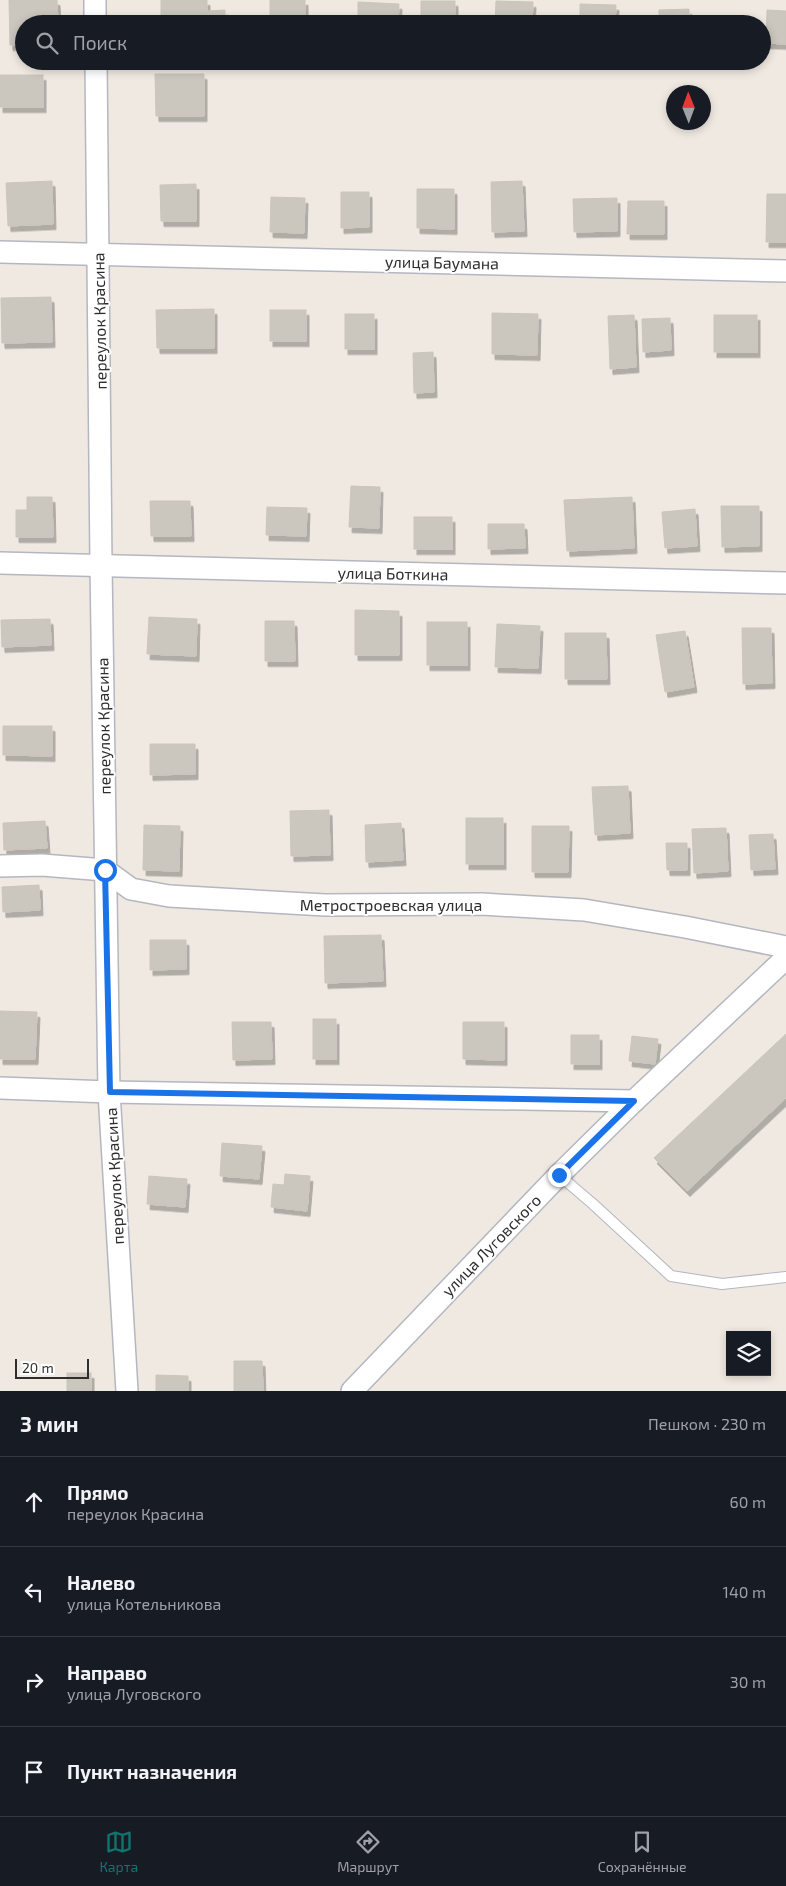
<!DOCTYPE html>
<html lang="ru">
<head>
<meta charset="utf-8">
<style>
	:root { --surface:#171b24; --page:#20242c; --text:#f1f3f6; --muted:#9ea1a6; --line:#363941; --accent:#0f766e }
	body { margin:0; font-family:"Exo 2",sans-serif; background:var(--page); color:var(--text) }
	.controls { position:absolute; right:15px; bottom:15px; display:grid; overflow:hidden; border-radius:0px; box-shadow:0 2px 8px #0003 }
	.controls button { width:45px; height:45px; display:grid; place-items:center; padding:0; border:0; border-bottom:1px solid var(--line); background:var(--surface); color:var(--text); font:25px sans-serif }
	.compass { position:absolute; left:666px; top:85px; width:45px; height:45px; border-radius:50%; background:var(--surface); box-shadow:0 2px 8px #0003; rotate:359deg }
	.scale { position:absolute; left:15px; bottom:12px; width:74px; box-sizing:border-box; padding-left:5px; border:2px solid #2e2e2e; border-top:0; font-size:14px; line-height:18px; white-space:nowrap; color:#2e2e2e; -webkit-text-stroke:4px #fff; paint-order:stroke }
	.stop { position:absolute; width:15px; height:15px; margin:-11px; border:4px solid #1a73e8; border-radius:50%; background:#fff }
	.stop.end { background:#1a73e8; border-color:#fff; box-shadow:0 1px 5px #0008 }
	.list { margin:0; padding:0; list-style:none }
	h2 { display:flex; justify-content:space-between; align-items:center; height:65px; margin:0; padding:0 20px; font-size:21px }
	h2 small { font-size:16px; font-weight:400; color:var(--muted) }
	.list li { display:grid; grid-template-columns:32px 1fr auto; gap:15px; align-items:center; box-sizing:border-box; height:90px; padding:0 20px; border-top:1px solid var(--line) }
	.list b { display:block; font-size:19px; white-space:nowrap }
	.list p { margin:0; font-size:16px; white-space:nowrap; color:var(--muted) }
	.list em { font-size:16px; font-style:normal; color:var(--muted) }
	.icon { flex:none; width:28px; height:28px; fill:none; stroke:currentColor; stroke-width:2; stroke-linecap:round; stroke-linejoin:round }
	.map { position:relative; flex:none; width:786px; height:1391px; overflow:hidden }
	.search { position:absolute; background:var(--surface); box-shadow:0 2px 8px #0003; left:15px; right:15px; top:15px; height:55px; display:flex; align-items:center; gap:12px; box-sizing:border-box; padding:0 18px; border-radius:28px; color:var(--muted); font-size:19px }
	.sheet { height:425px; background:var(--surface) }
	nav { display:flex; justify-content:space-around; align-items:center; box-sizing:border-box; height:70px; border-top:1px solid var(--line); background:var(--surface); font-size:14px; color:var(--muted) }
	nav a { display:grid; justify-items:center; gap:2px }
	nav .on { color:var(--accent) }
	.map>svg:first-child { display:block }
	.building { fill:#cbc7bf; stroke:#cbc5ba; filter:url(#shadow) }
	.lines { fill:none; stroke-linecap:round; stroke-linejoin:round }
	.lane-casing { stroke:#b4b7c1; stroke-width:12 }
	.street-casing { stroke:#b4b7c1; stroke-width:24 }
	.lane { stroke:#fff; stroke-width:10 }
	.street { stroke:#fff; stroke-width:21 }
	.route { stroke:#1a73e8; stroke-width:6 }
	.labels { text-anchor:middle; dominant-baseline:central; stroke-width:4; stroke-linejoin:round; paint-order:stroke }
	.street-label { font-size:16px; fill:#2e2e2e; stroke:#fff }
</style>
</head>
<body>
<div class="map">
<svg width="786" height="1391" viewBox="0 0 786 1391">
	<defs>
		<filter id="shadow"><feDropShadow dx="3" dy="5.5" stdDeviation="0" flood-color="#0004"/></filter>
	</defs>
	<rect width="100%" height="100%" fill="#efe9e1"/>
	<g class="building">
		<polygon points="9,0 57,0 58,24 24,24 24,45 10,45"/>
		<polygon points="161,0 207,0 207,11 225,10 225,24 161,24"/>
		<rect x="270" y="0" width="35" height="24"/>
		<rect x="421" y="1" width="34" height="23"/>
		<polygon points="496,1 533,2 532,24 495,24"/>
		<polygon points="358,2 399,4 398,24 358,24"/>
		<polygon points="580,4 616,5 615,24 580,24"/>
		<polygon points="689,9 689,24 659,24 659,10"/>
		<polygon points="767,10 786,11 786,44 766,43"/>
		<polygon points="155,74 204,74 204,116 156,116"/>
		<rect x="0" y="75" width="43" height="32"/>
		<polygon points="52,181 53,224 8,226 6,183"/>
		<polygon points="522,181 524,231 492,232 491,182"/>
		<polygon points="196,184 196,221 161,221 160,185"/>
		<polygon points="417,189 454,189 454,229 417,228"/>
		<polygon points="341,192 369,192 369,227 341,228"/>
		<polygon points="767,194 786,194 786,242 766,242"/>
		<polygon points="271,197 305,198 304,233 270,232"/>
		<polygon points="617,198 617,231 574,232 573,199"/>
		<polygon points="628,201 664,201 664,234 627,234"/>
		<polygon points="51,297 52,342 2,343 1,298"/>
		<polygon points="214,309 214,348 157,348 156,310"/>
		<rect x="270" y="310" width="36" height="31"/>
		<polygon points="492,313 538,314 537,355 492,354"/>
		<rect x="345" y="314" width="29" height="35"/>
		<polygon points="634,315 636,367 610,369 608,316"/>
		<rect x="714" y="315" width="43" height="37"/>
		<polygon points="670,318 671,350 643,352 642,319"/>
		<polygon points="433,352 434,392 414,393 413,353"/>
		<polygon points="351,486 380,487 379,528 349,527"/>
		<polygon points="27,497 52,497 53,537 16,537 16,510 27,510"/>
		<polygon points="632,497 634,548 567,551 564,500"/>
		<polygon points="150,501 190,501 191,536 151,536"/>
		<polygon points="721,506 759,506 759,546 722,547"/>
		<polygon points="267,507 307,508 306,536 266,535"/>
		<polygon points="695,509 697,546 665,548 662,512"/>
		<rect x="414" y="517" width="38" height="32"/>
		<polygon points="488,524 524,524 525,548 488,549"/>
		<polygon points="355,610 399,611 399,655 355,655"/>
		<polygon points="149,617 197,619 196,656 147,654"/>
		<polygon points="50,619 51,645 2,647 1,620"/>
		<polygon points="265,621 294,621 295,661 265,661"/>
		<rect x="427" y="622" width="40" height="43"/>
		<polygon points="497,624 540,626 538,668 495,667"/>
		<polygon points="742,628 771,628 772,683 743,684"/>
		<polygon points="685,631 694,687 665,692 656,635"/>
		<polygon points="565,633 606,633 607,679 565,679"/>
		<polygon points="3,726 52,726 52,756 3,755"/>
		<polygon points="150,744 195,744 195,774 150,775"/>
		<polygon points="628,786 630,833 595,835 592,787"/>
		<polygon points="329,810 330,855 291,856 290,811"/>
		<rect x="466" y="818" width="37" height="46"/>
		<polygon points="45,821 47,848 4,850 3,823"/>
		<polygon points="401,823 403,860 366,862 365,825"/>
		<polygon points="144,825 180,826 179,871 143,870"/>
		<polygon points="532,826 569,826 568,872 532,872"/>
		<polygon points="726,828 728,871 694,873 692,829"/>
		<polygon points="773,834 775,869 751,870 749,835"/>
		<polygon points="666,843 687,843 687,870 667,870"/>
		<polygon points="39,885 40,910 3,912 2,887"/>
		<polygon points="381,935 383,981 325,983 324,936"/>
		<polygon points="150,940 186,940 186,969 150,970"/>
		<polygon points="0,1011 37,1012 35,1059 0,1059"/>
		<rect x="313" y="1019" width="23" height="40"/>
		<polygon points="232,1022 271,1022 272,1059 233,1060"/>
		<polygon points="463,1022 504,1022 504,1060 463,1059"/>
		<polygon points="786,1034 786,1098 687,1191 654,1158"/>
		<rect x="571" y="1035" width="28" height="29"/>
		<polygon points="632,1036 658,1039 655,1064 629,1061"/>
		<polygon points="222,1143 262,1146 259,1179 220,1176"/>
		<polygon points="285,1174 310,1176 307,1211 271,1207 273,1184 284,1185"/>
		<polygon points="149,1176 187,1179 185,1207 147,1204"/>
		<polygon points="234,1361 262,1361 263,1391 234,1391"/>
		<rect x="67" y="1373" width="24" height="18"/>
		<polygon points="156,1375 188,1376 188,1391 156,1391"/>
	</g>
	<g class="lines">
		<defs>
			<polyline id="lane" points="559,1175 593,1204 671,1276 722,1284 786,1277"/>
			<g id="street">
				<polyline points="95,0 95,24"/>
				<polyline points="96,61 101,565 109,1092 127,1391"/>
				<polyline points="0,252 786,271"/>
				<polyline points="0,563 786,583"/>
				<polyline points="0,866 42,865 105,870 131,889 169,896 325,905 482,904 584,910 685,927 786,947"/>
				<polyline points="0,1088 109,1092 634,1101"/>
				<polyline points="352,1391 559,1175 634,1101 786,958"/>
			</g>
		</defs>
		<use href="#lane" class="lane-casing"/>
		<use href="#street" class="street-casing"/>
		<use href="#lane" class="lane"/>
		<use href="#street" class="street"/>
	</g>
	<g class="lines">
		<polyline class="route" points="105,870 110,1092 634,1101 559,1175"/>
	</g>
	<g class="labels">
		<g class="street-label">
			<text transform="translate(442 262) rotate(1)">улица Баумана</text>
			<text transform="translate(99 321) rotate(-91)">переулок Красина</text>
			<text transform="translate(393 573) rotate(1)">улица Боткина</text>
			<text transform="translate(103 726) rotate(-91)">переулок Красина</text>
			<text x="391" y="904">Метростроевская улица</text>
			<text transform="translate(114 1176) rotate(-93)">переулок Красина</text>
			<text transform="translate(491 1245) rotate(-46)">улица Луговского</text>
		</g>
	</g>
</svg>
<div class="controls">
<button><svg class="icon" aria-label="layers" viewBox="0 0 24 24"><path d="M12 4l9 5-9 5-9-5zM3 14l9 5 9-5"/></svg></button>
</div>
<svg class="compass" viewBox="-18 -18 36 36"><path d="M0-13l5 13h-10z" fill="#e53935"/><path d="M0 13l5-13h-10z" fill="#9ea1a6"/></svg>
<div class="scale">20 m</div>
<div class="stop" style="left:105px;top:870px"></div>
<div class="stop end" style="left:559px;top:1175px"></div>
<div class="search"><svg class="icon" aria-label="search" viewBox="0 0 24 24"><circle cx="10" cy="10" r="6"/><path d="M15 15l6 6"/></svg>Поиск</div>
</div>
<section class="sheet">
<h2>3 мин<small>Пешком · 230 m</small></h2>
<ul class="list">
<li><svg class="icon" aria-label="ahead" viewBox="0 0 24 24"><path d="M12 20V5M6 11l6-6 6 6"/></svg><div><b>Прямо</b><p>переулок Красина</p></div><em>60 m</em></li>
<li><svg class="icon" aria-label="left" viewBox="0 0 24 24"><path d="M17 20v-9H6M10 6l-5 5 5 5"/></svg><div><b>Налево</b><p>улица Котельникова</p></div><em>140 m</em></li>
<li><svg class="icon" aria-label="right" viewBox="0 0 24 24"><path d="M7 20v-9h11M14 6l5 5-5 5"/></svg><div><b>Направо</b><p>улица Луговского</p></div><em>30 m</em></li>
<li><svg class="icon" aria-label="arrive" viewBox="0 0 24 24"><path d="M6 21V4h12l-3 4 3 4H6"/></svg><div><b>Пункт назначения</b></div></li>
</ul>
</section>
<nav>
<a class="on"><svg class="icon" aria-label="map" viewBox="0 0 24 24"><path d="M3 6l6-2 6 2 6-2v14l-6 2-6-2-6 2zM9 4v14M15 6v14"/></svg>Карта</a>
<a><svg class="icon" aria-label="directions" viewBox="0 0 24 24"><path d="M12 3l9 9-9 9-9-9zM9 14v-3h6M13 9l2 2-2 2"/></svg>Маршрут</a>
<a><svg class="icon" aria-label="saved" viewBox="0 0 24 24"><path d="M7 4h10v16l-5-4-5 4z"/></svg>Сохранённые</a>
</nav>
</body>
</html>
